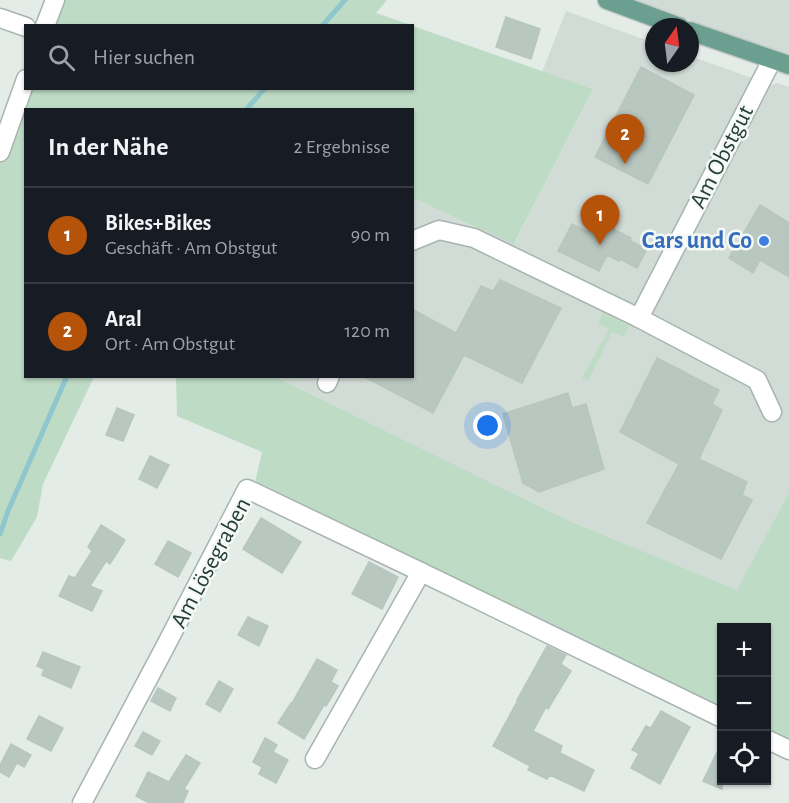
<!DOCTYPE html>
<html lang="de">
<head>
<meta charset="utf-8">
<style>
	:root { --surface:#171b24; --page:#20242c; --text:#f1f3f6; --muted:#9ea1a6; --line:#363941; --accent:#b45309 }
	body { margin:0; font-family:"Alegreya Sans",sans-serif; background:var(--page); color:var(--text) }
	.controls { position:absolute; right:18px; bottom:18px; display:grid; overflow:hidden; border-radius:0px; box-shadow:0 2px 4px #0004 }
	.controls button { width:54px; height:54px; display:grid; place-items:center; padding:0; border:0; border-bottom:2px solid var(--line); background:var(--surface); color:var(--text); font:30px sans-serif }
	.compass { position:absolute; left:645px; top:18px; width:54px; height:54px; border-radius:50%; background:var(--surface); box-shadow:0 2px 4px #0004; rotate:14deg }
	.you { position:absolute; left:488px; top:426px; width:21px; height:21px; margin:-15px; border:4px solid #fff; border-radius:50%; background:#1a73e8; box-shadow:0 0 0 9px #1a73e833 }
	.badge { display:grid; place-items:center; width:39px; height:39px; border-radius:50%; background:var(--accent); color:#fff; font-size:20px; font-weight:700 }
	.pin { position:absolute; translate:-50% -50px; filter:drop-shadow(0 2px 3px #0008) }
	.pin::after { content:''; position:absolute; top:32px; width:21px; height:18px; background:inherit; clip-path:polygon(0 0,100% 0,50% 100%) }
	.list { margin:0; padding:0; list-style:none }
	h2 { display:flex; justify-content:space-between; align-items:center; height:78px; margin:0; padding:0 24px; font-size:26px }
	h2 small { font-size:20px; font-weight:400; color:var(--muted) }
	.list li { display:grid; grid-template-columns:39px 1fr auto; gap:18px; align-items:center; box-sizing:border-box; height:96px; padding:0 24px; border-top:2px solid var(--line) }
	.list b { display:block; font-size:22px; white-space:nowrap }
	.list p { margin:0; font-size:20px; white-space:nowrap; color:var(--muted) }
	.list em { font-size:20px; font-style:normal; color:var(--muted) }
	.icon { flex:none; width:33px; height:33px; fill:none; stroke:currentColor; stroke-width:2; stroke-linecap:round; stroke-linejoin:round }
	.map { position:relative; flex:none; width:789px; height:803px; overflow:hidden }
	.search { position:absolute; background:var(--surface); box-shadow:0 2px 4px #0004; left:24px; top:24px; width:390px; height:66px; display:flex; align-items:center; gap:15px; box-sizing:border-box; padding:0 21px; border-radius:0px; color:var(--muted); font-size:22px }
	.panel { position:absolute; background:var(--surface); box-shadow:0 2px 4px #0004; left:24px; top:108px; width:390px; height:270px; border-radius:0px }
	.map>svg:first-child { display:block }
	.built { fill:#d2dcd7 }
	.green { fill:#bedcc5 }
	.lines { fill:none; stroke-linecap:round; stroke-linejoin:round }
	.stream { stroke:#90c6cd; stroke-width:5 }
	.building { fill:#b9c7c1; stroke:#b7c6bf; stroke-width:1.5 }
	.minor-casing { stroke:#a7b4af; stroke-width:21 }
	.major-casing { stroke:#c2c9c6; stroke-width:21 }
	.minor { stroke:#fff; stroke-width:18 }
	.major { stroke:#6b9f90; stroke-width:18 }
	.shop-dot { fill:#3f7fe0; stroke:#f4f9f6; stroke-width:2 }
	.labels { text-anchor:middle; dominant-baseline:central; stroke-width:5; stroke-linejoin:round; paint-order:stroke }
	.street-label { font-size:24px; fill:#243d35; stroke:#f4f9f6 }
	.shop-label { font-size:24px; font-weight:bold; fill:#366cbe; stroke:#f4f9f6; text-anchor:end }
</style>
</head>
<body>
<div class="map">
<svg width="789" height="803" viewBox="0 0 789 803">
	<rect width="100%" height="100%" fill="#e4ece8"/>
	<g class="built">
		<polygon points="634,0 789,0 789,56 787,55"/>
		<polygon points="566,11 654,43 654,63 690,63 690,56 772,85 777,83 789,87 789,492 737,591 574,523 276,377 412,376 413,198 515,243 593,89 542,72"/>
	</g>
	<g class="green">
		<polygon points="65,0 387,0 376,13 411,25 55,26"/>
		<polygon points="413,26 593,89 514,244 413,198 412,110 26,110 26,376 94,377 43,484 37,517 11,561 0,558 0,159 29,89 412,88"/>
		<polygon points="603,313 629,326 624,337 612,332 588,381 582,378 609,329 598,324"/>
		<polygon points="176,377 276,377 574,523 737,590 789,492 789,751 767,740 766,628 722,628 721,718 252,495 262,452 177,416"/>
	</g>
	<g class="lines">
		<g class="stream">
			<polyline points="322,26 345,0"/>
			<polyline points="246,110 265,88"/>
			<polyline points="0,534 8,511 67,376"/>
		</g>
	</g>
	<g class="building">
		<polygon points="506,17 540,29 531,59 496,47"/>
		<polygon points="641,67 694,95 648,184 595,157"/>
		<polygon points="760,205 789,223 789,277 760,260 753,273 729,258"/>
		<polygon points="594,219 631,238 630,241 647,249 637,268 620,259 619,261 607,255 599,271 558,251 572,224 587,232"/>
		<polygon points="500,280 561,308 522,383 464,355 433,413 363,376 412,376 412,309 456,333 481,286 493,291"/>
		<polygon points="657,358 719,390 712,404 722,410 699,459 747,482 742,495 752,500 721,559 647,523 679,464 620,432"/>
		<polygon points="568,393 572,408 586,404 604,469 539,492 523,483 503,414"/>
		<polygon points="117,408 134,415 123,441 106,435"/>
		<polygon points="150,456 169,465 157,488 139,479"/>
		<polygon points="261,518 301,542 282,573 243,549"/>
		<polygon points="101,525 125,540 110,564 106,561 90,586 102,591 92,611 59,596 69,576 75,578 92,551 88,547"/>
		<polygon points="168,541 191,553 178,577 155,564"/>
		<polygon points="369,562 398,577 382,609 352,594"/>
		<polygon points="248,617 268,626 259,646 238,635"/>
		<polygon points="547,646 566,655 561,664 571,671 548,709 546,707 533,731 562,746 560,753 594,770 584,791 550,775 547,779 528,770 530,766 493,746 518,700 517,700"/>
		<polygon points="43,652 80,667 71,688 42,675 44,669 37,666"/>
		<polygon points="317,659 337,670 331,682 338,686 326,706 324,705 304,739 278,723 291,703 292,703"/>
		<polygon points="219,681 233,689 220,712 206,704"/>
		<polygon points="158,688 176,698 170,711 151,701"/>
		<polygon points="661,711 690,727 660,784 631,768 639,753 632,750 646,726 651,728"/>
		<polygon points="39,716 63,728 51,751 27,739"/>
		<polygon points="143,732 160,741 152,755 135,746"/>
		<polygon points="265,738 277,745 273,752 288,760 276,783 259,774 262,767 253,762"/>
		<polygon points="722,742 722,789 703,781"/>
		<polygon points="11,744 31,755 24,767 17,763 9,777 0,772 0,765"/>
		<polygon points="186,755 200,763 184,789 188,791 183,803 149,803 136,796 148,772 169,782"/>
	</g>
	<g class="lines">
		<defs>
			<g id="minor">
				<polyline points="0,18 26,27"/>
				<polyline points="45,26 55,0"/>
				<polyline points="0,152 26,79"/>
				<polyline points="412,241 439,230 474,238 639,318 757,380 772,412"/>
				<polyline points="639,318 772,60"/>
				<polyline points="327,383 330,376"/>
				<polyline points="766,739 789,750"/>
				<polyline points="315,759 421,572"/>
				<polyline points="82,803 165,647 247,489 421,572 722,718"/>
			</g>
			<g id="major">
				<polyline points="607,0 680,27"/>
				<polyline points="690,31 789,65"/>
			</g>
		</defs>
		<use href="#minor" class="minor-casing"/>
		<use href="#major" class="major-casing"/>
		<use href="#minor" class="minor"/>
		<use href="#major" class="major"/>
	</g>
	<circle class="shop-dot" cx="764" cy="241" r="6"/>
	<g class="labels">
		<g class="street-label">
			<text transform="translate(722 157) rotate(-63)">Am Obstgut</text>
			<text transform="translate(211 563) rotate(-62)">Am Lösegraben</text>
		</g>
		<g class="shop-label">
			<text x="752" y="241">Cars und Co</text>
		</g>
	</g>
</svg>
<div class="controls">
<button>+</button>
<button>−</button>
<button><svg class="icon" aria-label="locate" viewBox="0 0 24 24"><circle cx="12" cy="12" r="6"/><path d="M12 2v4M12 18v4M2 12h4M18 12h4"/></svg></button>
</div>
<svg class="compass" viewBox="-18 -18 36 36"><path d="M0-13l5 13h-10z" fill="#e53935"/><path d="M0 13l5-13h-10z" fill="#9ea1a6"/></svg>
<div class="you"></div>
<div class="pin badge" style="left:600px;top:245px">1</div>
<div class="pin badge" style="left:625px;top:164px">2</div>
<div class="search"><svg class="icon" aria-label="search" viewBox="0 0 24 24"><circle cx="10" cy="10" r="6"/><path d="M15 15l6 6"/></svg>Hier suchen</div>
<section class="panel">
<h2>In der Nähe<small>2 Ergebnisse</small></h2>
<ul class="list">
<li><span class="badge">1</span><div><b>Bikes+Bikes</b><p>Geschäft · Am Obstgut</p></div><em>90 m</em></li>
<li><span class="badge">2</span><div><b>Aral</b><p>Ort · Am Obstgut</p></div><em>120 m</em></li>
</ul>
</section>
</div>
</body>
</html>
